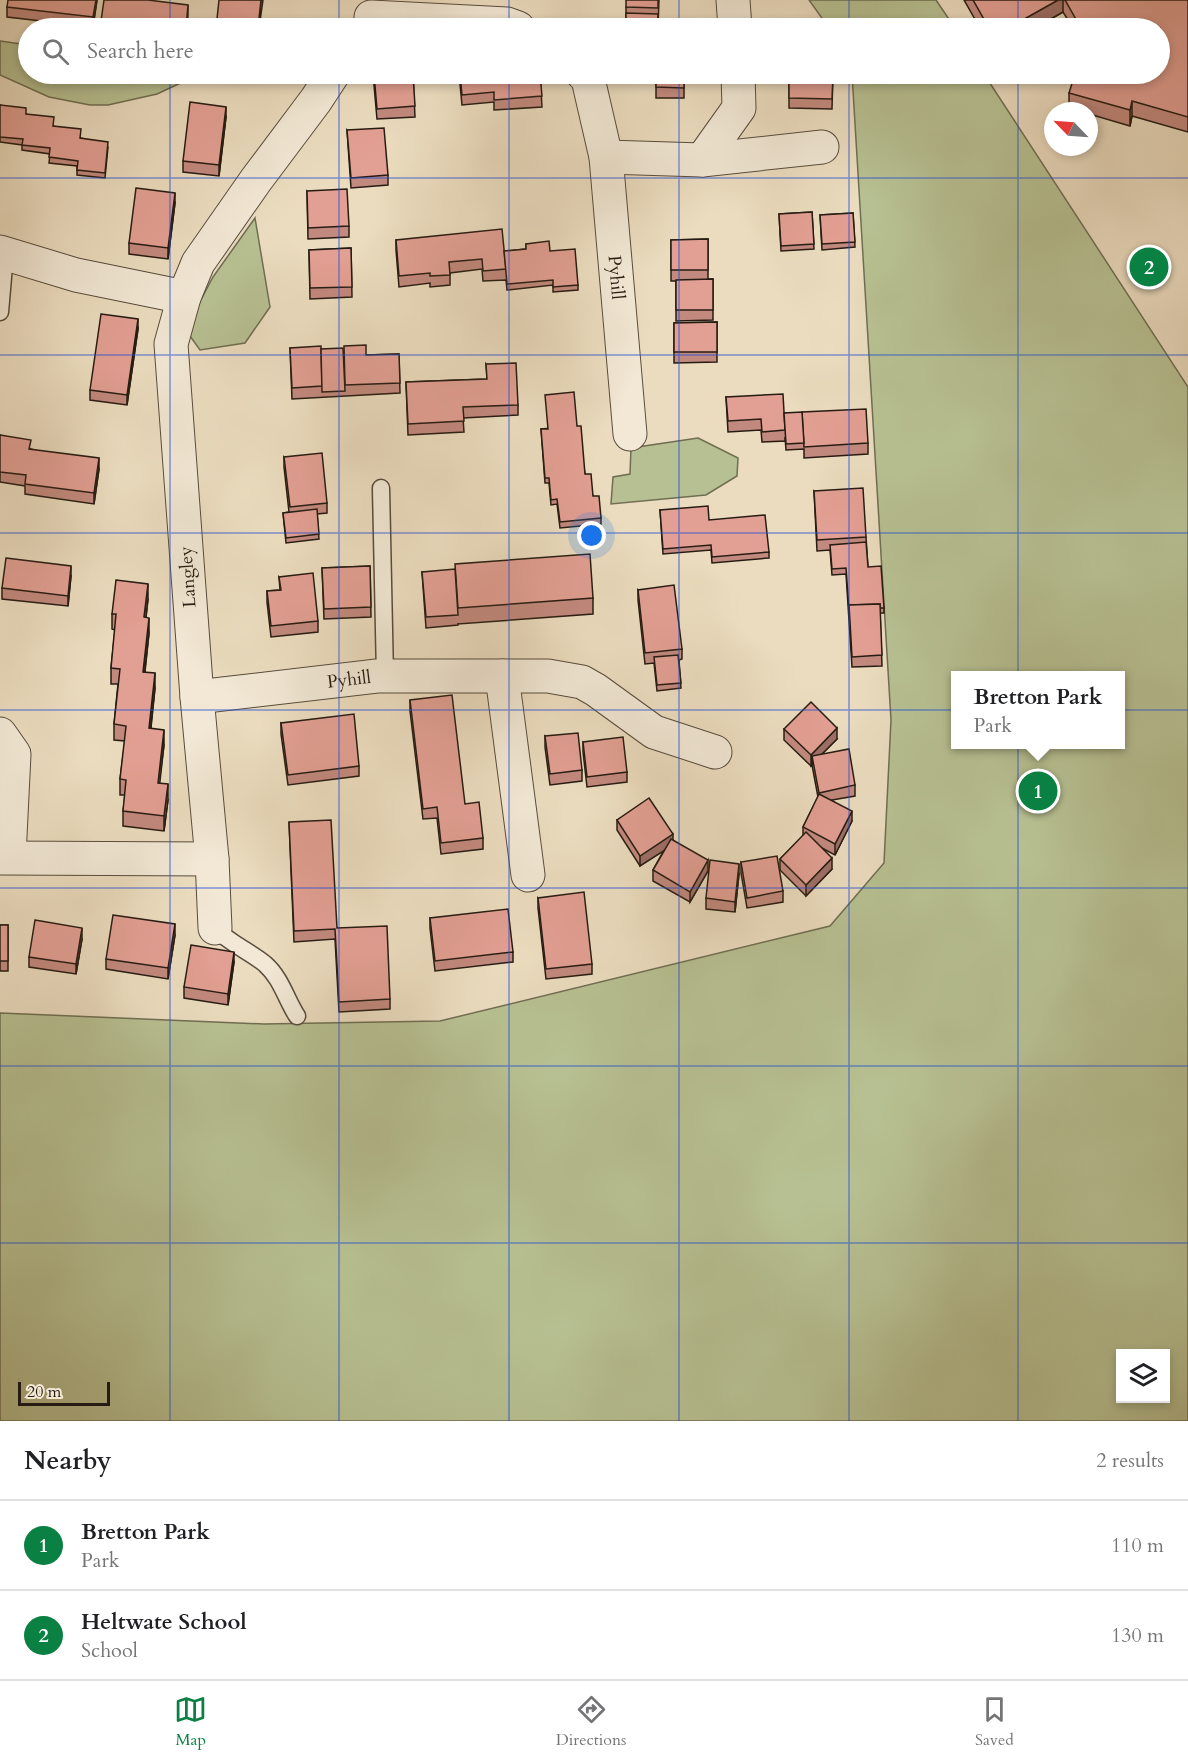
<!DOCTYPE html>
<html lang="en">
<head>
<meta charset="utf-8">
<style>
	:root { --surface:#fff; --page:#f6f6f6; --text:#202124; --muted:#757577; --line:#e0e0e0; --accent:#0b8043 }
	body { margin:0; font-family:Cardo,serif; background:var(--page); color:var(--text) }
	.controls { position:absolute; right:18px; bottom:18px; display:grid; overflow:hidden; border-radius:0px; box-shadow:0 3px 9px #0003 }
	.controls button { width:54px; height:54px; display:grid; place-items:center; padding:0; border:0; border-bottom:2px solid var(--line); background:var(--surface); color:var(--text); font:30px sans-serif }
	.compass { position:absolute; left:1044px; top:102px; width:54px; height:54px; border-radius:50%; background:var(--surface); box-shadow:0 3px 9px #0003; rotate:295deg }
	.scale { position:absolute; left:18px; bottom:15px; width:92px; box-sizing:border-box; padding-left:6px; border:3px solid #271c12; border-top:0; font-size:16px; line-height:21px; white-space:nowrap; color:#271c12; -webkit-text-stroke:4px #f2e8d5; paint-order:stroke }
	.you { position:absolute; left:592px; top:536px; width:21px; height:21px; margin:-15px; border:4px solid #fff; border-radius:50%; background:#1a73e8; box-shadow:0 0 0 9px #1a73e833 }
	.badge { display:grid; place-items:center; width:39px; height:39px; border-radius:50%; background:var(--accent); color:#fff; font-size:20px; font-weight:700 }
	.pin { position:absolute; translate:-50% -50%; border:3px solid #fff; box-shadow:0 2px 6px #0006 }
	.popup { position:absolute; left:951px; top:671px; width:174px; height:78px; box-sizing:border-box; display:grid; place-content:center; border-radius:0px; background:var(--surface); filter:drop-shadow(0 2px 4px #0005); font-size:20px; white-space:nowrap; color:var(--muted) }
	.popup b { font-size:22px; color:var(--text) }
	.popup::after { content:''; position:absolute; left:50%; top:100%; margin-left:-12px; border:12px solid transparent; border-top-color:var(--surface) }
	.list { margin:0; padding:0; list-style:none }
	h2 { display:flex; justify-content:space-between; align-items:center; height:78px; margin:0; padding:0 24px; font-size:26px }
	h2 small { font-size:20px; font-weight:400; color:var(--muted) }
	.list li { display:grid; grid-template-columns:39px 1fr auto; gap:18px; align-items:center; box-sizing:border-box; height:90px; padding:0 24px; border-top:2px solid var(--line) }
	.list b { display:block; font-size:22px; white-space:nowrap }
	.list p { margin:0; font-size:20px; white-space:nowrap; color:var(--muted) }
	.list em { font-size:20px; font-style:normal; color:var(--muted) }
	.icon { flex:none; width:33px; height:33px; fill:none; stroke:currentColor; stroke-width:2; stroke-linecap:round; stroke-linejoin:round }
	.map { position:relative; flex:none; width:1188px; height:1421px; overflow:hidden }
	.search { position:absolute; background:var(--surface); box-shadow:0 3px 9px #0003; left:18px; right:18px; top:18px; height:66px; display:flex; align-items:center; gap:15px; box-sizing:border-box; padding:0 21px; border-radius:33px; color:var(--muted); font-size:22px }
	.sheet { height:258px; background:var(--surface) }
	nav { display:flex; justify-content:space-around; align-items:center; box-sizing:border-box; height:84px; border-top:2px solid var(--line); background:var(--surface); font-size:16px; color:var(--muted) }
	nav a { display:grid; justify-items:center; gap:3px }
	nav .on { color:var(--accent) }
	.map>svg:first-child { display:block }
	.green { fill:#b7c092; stroke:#6f6e52; stroke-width:1.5; fill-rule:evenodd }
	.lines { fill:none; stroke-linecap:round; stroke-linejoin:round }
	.lane-casing { stroke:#584c3d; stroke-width:19 }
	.street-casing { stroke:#584c3d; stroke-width:35 }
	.lane { stroke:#f2e8d5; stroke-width:16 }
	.street { stroke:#f2e8d5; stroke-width:33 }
	.wall { fill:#c2897e; stroke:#271c12; stroke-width:1.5 }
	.shaded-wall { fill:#9e6f67; stroke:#271c12; stroke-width:1.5 }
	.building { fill:#e29f93; stroke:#271c12; stroke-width:1.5 }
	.grid { fill:none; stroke:#1d4ed8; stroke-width:1.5; stroke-opacity:0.55 }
	.labels { text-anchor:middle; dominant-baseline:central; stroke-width:6; stroke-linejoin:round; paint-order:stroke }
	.street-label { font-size:18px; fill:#271c12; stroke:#f2e8d5 }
</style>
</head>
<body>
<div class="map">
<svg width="1188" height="1421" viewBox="0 0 1188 1421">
	<rect width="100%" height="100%" fill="#ebdcbf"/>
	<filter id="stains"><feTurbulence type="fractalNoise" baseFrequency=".00333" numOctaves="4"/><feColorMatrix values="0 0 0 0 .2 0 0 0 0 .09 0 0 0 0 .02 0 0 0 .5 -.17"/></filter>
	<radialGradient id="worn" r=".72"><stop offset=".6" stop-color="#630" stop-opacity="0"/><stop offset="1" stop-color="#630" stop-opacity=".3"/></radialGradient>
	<g class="green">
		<polygon points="809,0 936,0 955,28 829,28"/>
		<polygon points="0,41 28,45 28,74 186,74 187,80 157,94 108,105 90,105 49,97 0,75"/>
		<path d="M852 74H984L1188 387V1421H0V1013L264 1024 440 1021 830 926 884 863 891 720ZM956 676H1120V744H956ZM1120 1354H1166V1398H1120Z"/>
		<polygon points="255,218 270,307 245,343 200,350 190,336 195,311 213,277"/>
		<polygon points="698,438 738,458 737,476 706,495 611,504 613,477 630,474 631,448"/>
	</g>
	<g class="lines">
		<defs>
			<g id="lane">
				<polyline points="0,312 5,254"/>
				<polyline points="381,488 385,677"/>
				<path d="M215 928C229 943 249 951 265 964 281 978 286 999 297 1016"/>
			</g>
			<g id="street">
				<polyline points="733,0 735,28"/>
				<polyline points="371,17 507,24 518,28"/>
				<path id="s1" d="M583 74 588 79 606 157 630 434"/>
				<polyline points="606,157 702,160 822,147"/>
				<polyline points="702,160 739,108 738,74"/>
				<polyline points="0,252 76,275 184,297"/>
				<polyline points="502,676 528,875"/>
				<path id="s2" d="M197 697 377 676H548L582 682 596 690 654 732 715 752"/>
				<polyline points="0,734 14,754 9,857"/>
				<polyline points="0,858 212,859"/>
				<polyline points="215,928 212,859 197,697 171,344 184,297 198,263 256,180 316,100 333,74"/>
			</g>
		</defs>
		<use href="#lane" class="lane-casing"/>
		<use href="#street" class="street-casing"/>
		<use href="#lane" class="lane"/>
		<use href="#street" class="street"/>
	</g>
	<g class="wall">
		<polygon points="97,0 93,27 7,17 7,7"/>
		<polygon points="659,0 658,28 626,17 626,7"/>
		<polygon points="964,0 1188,0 1188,132 1132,116 1130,126 1089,114 1089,111 1077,111 1069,109 1069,93 1160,28 1073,28 1063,12 1035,28 980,28"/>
		<polygon points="373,74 413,74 415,117 377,119"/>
		<polygon points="459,74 540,74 542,107 494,110 494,102 462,105"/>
		<polygon points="625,74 684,74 684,98 656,98 656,76 625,75"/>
		<polygon points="789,74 833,74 832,109 789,108"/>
		<polygon points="0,105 26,114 81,138 108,147 105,178 77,175 77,166 49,163 50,154 22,150 22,145 0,142"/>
		<polygon points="226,117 219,176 183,172 183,161"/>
		<polygon points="347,130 388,175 388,185 351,188"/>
		<polygon points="307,191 349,226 349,237 308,239"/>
		<polygon points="175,203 168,259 129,254 129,243"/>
		<polygon points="812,212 814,249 781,251 779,214"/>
		<polygon points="853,213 855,247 822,250 820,215"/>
		<polygon points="708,239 708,279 713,279 713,320 676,321 676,281 671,281 671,240"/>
		<polygon points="396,240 504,251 526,249 526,244 550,251 578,285 578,290 553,292 553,285 507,290 506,280 483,281 482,269 450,273 450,285 430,287 430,283 399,287 396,250"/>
		<polygon points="351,248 352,297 310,299 309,250"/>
		<polygon points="717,322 717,362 674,363 674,323"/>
		<polygon points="138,329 127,405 90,400 90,390"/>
		<polygon points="290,348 321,349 366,355 399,354 400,393 292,399"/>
		<polygon points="486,364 518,405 518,415 463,418 464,432 408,435 406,382 487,379"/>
		<polygon points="726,397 784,413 802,413 868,443 868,454 804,458 804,449 786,450 785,437 785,441 762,442 761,430 728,432"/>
		<polygon points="577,426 585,474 601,518 601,524 560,528 557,504 551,505 549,483 545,483 541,429"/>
		<polygon points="0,435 31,449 99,469 94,504 25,494 25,486 0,482"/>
		<polygon points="284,457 327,503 327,513 317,514 319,539 286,543 283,513 289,512 284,467"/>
		<polygon points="814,491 866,537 868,567 884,608 884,613 880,613 882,666 852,667 846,574 832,575 830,550 817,551"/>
		<polygon points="660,510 709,520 769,552 769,558 712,563 711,550 663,554"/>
		<polygon points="370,566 371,617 324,619 322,568"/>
		<polygon points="422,572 593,598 593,614 458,624 458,623 458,625 426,628"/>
		<polygon points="71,576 68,606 2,599 2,588"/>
		<polygon points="279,577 318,621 318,632 271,637 267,602 267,591 280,590"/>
		<polygon points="638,590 682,649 682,659 679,660 681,688 657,691 654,663 645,664 638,600"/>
		<polygon points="148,599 146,618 149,633 145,672 155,688 151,728 164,745 159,783 168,800 164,831 123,826 123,811 125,795 120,795 120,779 125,741 114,740 114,724 118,684 111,684 111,668 115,630 112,629 112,614"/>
		<polygon points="410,700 483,838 483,849 441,854 437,818 423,819 410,711"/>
		<polygon points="281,723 359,766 359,776 288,785 281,734"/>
		<polygon points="784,729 837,739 822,754 855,785 855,796 832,800 852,821 835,855 822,848 832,869 806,896 780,870 780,859 803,836 803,827 818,797 812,765 811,766 784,740"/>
		<polygon points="545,736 582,770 582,781 550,785 545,747"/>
		<polygon points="583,742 627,772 627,782 587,787 583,752"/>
		<polygon points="617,820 673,840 708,871 690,902 653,881 653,870 664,850 640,866 617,830"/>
		<polygon points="289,822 337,928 390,999 390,1009 339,1012 335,939 294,942"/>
		<polygon points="741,862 783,891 783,902 747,908 741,873"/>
		<polygon points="739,874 735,912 706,909 706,898"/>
		<polygon points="538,898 592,964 592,974 546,979 538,908"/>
		<polygon points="430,918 513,952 513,962 435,971 430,928"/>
		<rect x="0" y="925" width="8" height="46"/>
		<polygon points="175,935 168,979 106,969 106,959"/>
		<polygon points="82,939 76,974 29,967 29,957"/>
		<polygon points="234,962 228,1005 184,998 184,987"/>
	</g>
	<g class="shaded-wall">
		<polygon points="96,0 97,0 93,27 93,17"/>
		<polygon points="261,0 263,0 259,28 258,28"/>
		<polygon points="1058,0 1063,0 1063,12 1035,28 1008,28"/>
		<polygon points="188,5 188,15 187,28 186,28"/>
		<polygon points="1132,101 1132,116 1130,126 1130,110"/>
		<polygon points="226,107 226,117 219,176 219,165"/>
		<polygon points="175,193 175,203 168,259 168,248"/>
		<polygon points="138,319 138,329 127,405 127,395"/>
		<polygon points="99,458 99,469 94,504 94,493"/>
		<polygon points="71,566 71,576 68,606 68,596"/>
		<polygon points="148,584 148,599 144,633 144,617"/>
		<polygon points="149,618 149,633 143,687 143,672"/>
		<polygon points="155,673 155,688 149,743 149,728"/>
		<polygon points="837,728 837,739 813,763 812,756 812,765 811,766 811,755"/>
		<polygon points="164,730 164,745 158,799 158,783"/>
		<polygon points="168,784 168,800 164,831 164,816"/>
		<polygon points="852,811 852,821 835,855 835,844"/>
		<polygon points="673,834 673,845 640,866 640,856"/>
		<polygon points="832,858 832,869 806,896 806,885"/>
		<polygon points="708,860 708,871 690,902 690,892"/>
		<polygon points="739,864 739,874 735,912 735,902"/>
		<polygon points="175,924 175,935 168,979 168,968"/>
		<polygon points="82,928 82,939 76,974 76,964"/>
		<polygon points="234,952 234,962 228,1005 228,994"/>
	</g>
	<g class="building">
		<polygon points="8,0 96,0 93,17 7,7"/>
		<polygon points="104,0 148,0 188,5 186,28 100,28"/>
		<polygon points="219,0 261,0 258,28 216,28"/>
		<polygon points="626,0 658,0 658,8 626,7"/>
		<polygon points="973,0 1058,0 1008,28 989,28"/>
		<polygon points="1065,0 1188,0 1188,117 1132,101 1130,110 1069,93 1075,74 1160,74 1160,28 1081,28"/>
		<polygon points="626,13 658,14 657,28 626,28"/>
		<polygon points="374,74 413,74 415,106 377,109"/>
		<polygon points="460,74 540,74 542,96 494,100 494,92 462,95"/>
		<polygon points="656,74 684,74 684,88 656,87"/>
		<polygon points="789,74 833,74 832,99 789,98"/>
		<polygon points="190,102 226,107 219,165 183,161"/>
		<polygon points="0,105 26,108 26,114 54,117 53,126 81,129 80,138 108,142 105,173 77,170 78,161 49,157 50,148 22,145 23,139 0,137"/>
		<polygon points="384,128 388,175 351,178 347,130"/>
		<polygon points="136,188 175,193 168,248 129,243"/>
		<polygon points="347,189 349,226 308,228 307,191"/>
		<polygon points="812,212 814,244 781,246 779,214"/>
		<polygon points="853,213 855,242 822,244 820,215"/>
		<polygon points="502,229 506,269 483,271 482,259 449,262 450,275 430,276 430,273 399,276 396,240"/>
		<polygon points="708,239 708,270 671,270 671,240"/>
		<polygon points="549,241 550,251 575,249 578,285 553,287 553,280 507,284 504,251 526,249 526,244"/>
		<polygon points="351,248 352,287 310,288 309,250"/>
		<polygon points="713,279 713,310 676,310 676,280"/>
		<polygon points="101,314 138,319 127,395 90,390"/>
		<polygon points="717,322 717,352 674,352 674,323"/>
		<polygon points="366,345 366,355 399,354 400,383 345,385 344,346"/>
		<polygon points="321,346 322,386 292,388 290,348"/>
		<polygon points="343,348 345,391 322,392 321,349"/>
		<polygon points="516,363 518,405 463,407 464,421 408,424 406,382 487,379 486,364"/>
		<polygon points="574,392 577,426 581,426 585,474 591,474 593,496 599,496 601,518 560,522 557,499 551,500 549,478 545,478 541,429 548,429 545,395"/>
		<polygon points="783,394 785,430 762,432 761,419 728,421 726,397"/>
		<polygon points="866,409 868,443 804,447 802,412"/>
		<polygon points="802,412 804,443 786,444 784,413"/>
		<polygon points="0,435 31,440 29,449 99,458 94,493 25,484 26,475 0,472"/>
		<polygon points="322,453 327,503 290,507 284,457"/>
		<polygon points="863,488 866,537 817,540 814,491"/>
		<polygon points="708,506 709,520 765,515 769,552 712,557 711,545 663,549 660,510"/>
		<polygon points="317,509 319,534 286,538 283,513"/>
		<polygon points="866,542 868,567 881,566 884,608 880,608 880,604 849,605 849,610 846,568 832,569 830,545"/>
		<polygon points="590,554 593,598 458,608 455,564"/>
		<polygon points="6,558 71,566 68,596 2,588"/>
		<polygon points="370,566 371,607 324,609 322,568"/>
		<polygon points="455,569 458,615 426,617 422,572"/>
		<polygon points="313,573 318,621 271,626 267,591 281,590 279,577"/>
		<polygon points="116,580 148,584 144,617 149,618 143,672 155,673 149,728 164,730 158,783 168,784 164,816 123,811 126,780 120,779 126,726 114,724 120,669 111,668 116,614 112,614"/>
		<polygon points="674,585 682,649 645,653 638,590"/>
		<polygon points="880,604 882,655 852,657 849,605"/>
		<polygon points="678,655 681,683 657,685 654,657"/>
		<polygon points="452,695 465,804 479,802 483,838 441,843 437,807 423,809 410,700"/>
		<polygon points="811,702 837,728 811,755 784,729"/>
		<polygon points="354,714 359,766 288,775 281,723"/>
		<polygon points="578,733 582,770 550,774 545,736"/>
		<polygon points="623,737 627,772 587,777 583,742"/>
		<polygon points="849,749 855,785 819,793 812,756"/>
		<polygon points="819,794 852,811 835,844 803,827"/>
		<polygon points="649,798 673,834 640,856 617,820"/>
		<polygon points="331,820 337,928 387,926 390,999 339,1002 335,929 294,931 289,822"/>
		<polygon points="806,832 832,858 806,885 780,859"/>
		<polygon points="671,839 708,860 690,892 653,870"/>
		<polygon points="777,856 783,891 747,898 741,862"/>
		<polygon points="710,860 739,864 735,902 706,898"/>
		<polygon points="584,892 592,964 546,969 538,898"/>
		<polygon points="508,909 513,952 435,961 430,918"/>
		<polygon points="113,915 175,924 168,968 106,959"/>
		<polygon points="35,920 82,928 76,964 29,957"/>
		<rect x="0" y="925" width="8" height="36"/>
		<polygon points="191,945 234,952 228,994 184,987"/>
	</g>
	<path class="grid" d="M170 0V28M339 0V28M509 0V28M679 0V28M849 0V28M1018 0V28M170 74V1421M339 74V1421M509 74V1421M679 74V1421M849 74V1421M1018 74V1421M0 178H1188M0 355H1188M0 533H1188M0 710H1188M0 888H1188M0 1066H1188M0 1243H1188"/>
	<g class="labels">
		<g class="street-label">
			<text stroke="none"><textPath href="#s1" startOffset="208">Pyhill</textPath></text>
			<text transform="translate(188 577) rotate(-94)">Langley</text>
			<text stroke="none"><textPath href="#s2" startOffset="153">Pyhill</textPath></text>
		</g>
	</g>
	<rect width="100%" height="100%" filter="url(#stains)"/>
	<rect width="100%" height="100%" fill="url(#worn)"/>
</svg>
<div class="controls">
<button><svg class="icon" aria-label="layers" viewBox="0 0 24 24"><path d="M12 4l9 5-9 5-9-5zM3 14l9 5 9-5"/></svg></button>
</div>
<svg class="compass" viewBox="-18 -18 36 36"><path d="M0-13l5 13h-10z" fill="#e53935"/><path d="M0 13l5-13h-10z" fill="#757577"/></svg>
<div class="scale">20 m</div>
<div class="you"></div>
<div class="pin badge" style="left:1038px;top:791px">1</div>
<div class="popup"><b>Bretton Park</b>Park</div>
<div class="pin badge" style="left:1149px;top:267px">2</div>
<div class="search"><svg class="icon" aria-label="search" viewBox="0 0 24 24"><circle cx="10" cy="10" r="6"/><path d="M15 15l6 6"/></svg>Search here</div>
</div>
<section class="sheet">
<h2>Nearby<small>2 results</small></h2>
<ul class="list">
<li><span class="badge">1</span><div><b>Bretton Park</b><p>Park</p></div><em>110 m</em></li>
<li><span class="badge">2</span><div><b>Heltwate School</b><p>School</p></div><em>130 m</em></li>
</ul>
</section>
<nav>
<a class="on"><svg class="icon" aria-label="map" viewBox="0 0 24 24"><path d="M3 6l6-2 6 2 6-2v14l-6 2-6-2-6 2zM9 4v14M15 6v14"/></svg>Map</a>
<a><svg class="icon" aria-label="directions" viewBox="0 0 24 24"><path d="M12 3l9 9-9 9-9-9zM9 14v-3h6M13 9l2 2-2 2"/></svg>Directions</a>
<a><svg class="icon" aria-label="saved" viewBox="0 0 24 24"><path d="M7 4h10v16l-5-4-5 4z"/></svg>Saved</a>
</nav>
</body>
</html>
